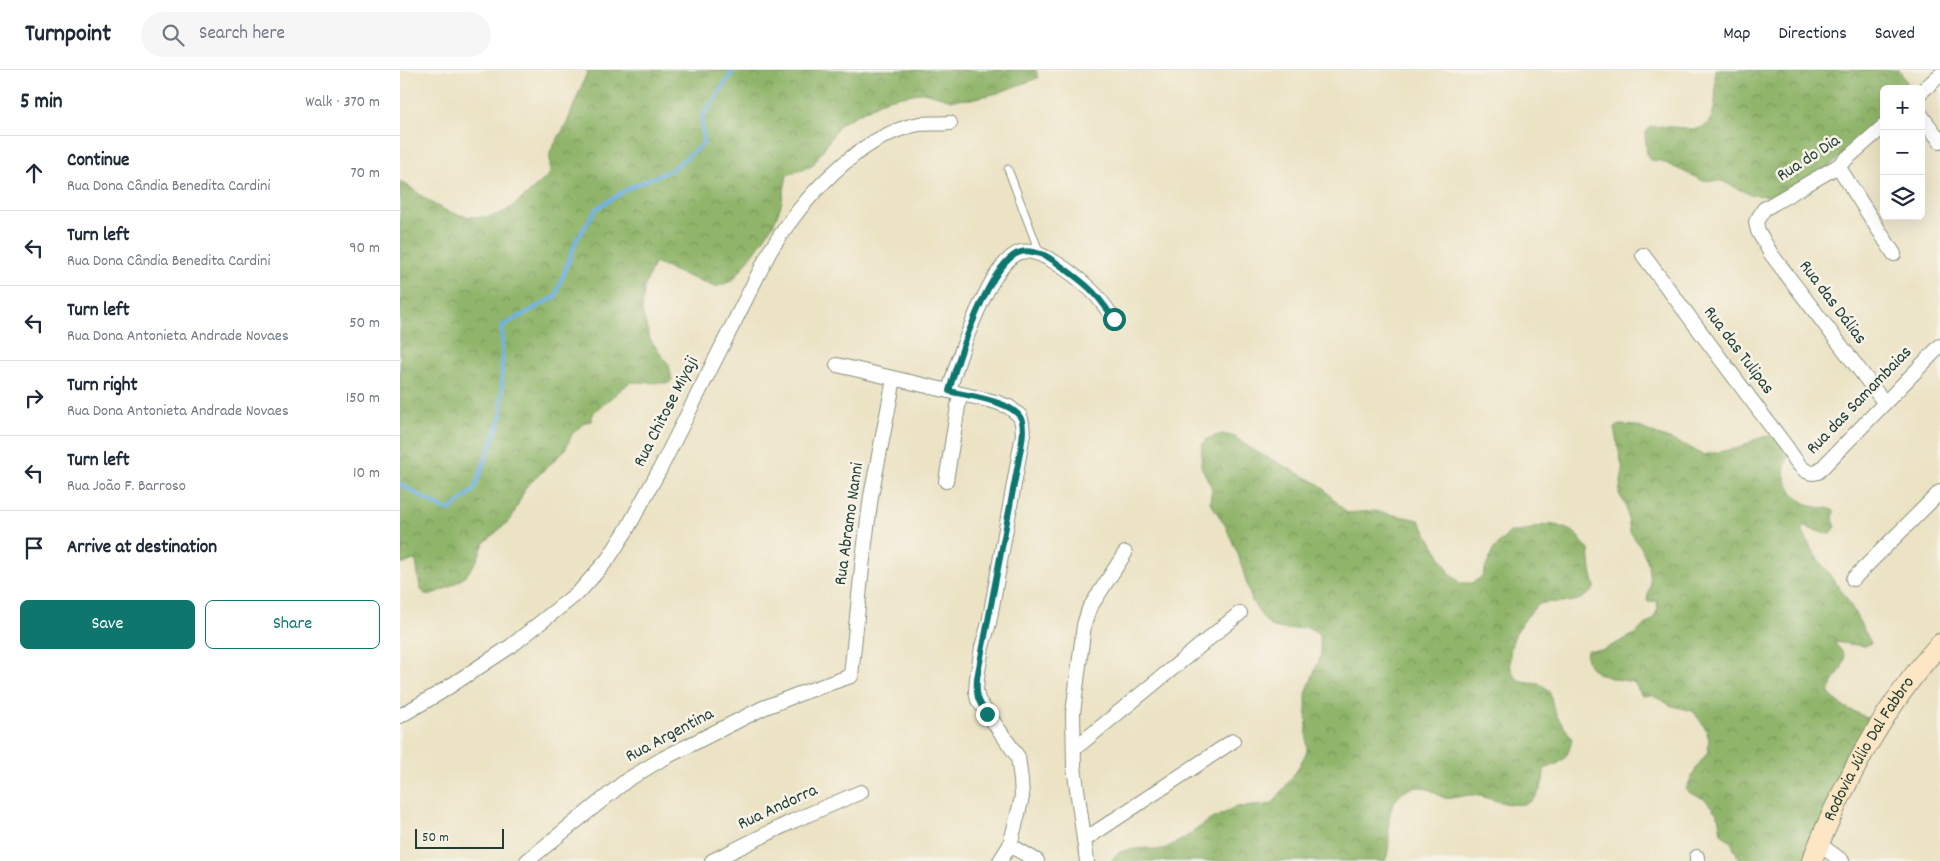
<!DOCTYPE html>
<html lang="en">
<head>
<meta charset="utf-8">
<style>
	:root { --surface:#fff; --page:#f6f6f7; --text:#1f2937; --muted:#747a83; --line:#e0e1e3; --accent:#0f766e }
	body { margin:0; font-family:Dekko,sans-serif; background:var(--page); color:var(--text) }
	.controls { position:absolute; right:15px; top:15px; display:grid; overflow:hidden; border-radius:8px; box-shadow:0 5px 20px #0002 }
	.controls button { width:45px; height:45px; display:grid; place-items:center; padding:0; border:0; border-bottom:1px solid var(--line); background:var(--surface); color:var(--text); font:25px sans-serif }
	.scale { position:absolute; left:15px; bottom:12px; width:89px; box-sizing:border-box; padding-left:5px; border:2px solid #1f3d34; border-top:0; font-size:14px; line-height:18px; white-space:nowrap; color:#1f3d34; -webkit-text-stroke:4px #f7f3e8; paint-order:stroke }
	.stop { position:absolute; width:15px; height:15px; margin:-11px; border:4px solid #0f766e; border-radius:50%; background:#fff }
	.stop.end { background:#0f766e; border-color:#fff; box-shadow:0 1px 5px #0008 }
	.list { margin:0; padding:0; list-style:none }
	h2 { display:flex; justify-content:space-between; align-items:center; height:65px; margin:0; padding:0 20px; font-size:21px }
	h2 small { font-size:16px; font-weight:400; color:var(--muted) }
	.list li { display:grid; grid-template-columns:32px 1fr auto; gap:15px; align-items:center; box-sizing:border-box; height:75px; padding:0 20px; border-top:1px solid var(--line) }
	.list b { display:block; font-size:19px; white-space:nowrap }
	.list p { margin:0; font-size:16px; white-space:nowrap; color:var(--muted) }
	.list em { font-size:16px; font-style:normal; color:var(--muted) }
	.actions { display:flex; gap:10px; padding:15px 20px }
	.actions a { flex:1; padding:11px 0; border:1px solid var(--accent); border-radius:8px; text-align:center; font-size:18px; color:var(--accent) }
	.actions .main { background:var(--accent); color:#fff }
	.icon { flex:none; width:28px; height:28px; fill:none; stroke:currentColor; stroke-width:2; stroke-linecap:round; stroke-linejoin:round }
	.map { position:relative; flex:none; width:1540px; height:791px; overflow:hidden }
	header { display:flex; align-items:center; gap:30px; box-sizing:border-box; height:70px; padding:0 25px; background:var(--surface); border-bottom:1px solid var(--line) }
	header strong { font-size:24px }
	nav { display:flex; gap:28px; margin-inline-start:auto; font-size:18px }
	.search { width:350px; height:45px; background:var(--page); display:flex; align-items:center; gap:12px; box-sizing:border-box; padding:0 18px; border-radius:28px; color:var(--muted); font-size:19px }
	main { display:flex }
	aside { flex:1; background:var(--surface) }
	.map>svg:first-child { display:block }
	.forest { fill:url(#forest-crowns); stroke:#58794f }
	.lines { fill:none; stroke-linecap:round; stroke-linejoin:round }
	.stream { stroke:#70b2e5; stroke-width:4 }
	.service-casing { stroke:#86907c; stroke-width:9 }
	.minor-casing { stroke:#86907c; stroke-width:16 }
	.secondary-casing { stroke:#86907c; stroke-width:22 }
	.service { stroke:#fff; stroke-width:7 }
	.minor { stroke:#fff; stroke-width:14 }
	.secondary { stroke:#fce6c4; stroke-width:20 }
	.route { stroke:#0f766e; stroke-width:6 }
	.labels { text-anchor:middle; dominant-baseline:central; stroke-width:5; stroke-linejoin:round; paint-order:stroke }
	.street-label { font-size:18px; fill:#1f3d34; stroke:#f7f3e8 }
</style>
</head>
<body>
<header>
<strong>Turnpoint</strong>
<div class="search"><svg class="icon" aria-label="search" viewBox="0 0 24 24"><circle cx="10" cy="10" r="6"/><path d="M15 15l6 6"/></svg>Search here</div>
<nav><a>Map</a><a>Directions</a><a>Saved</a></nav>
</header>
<main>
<aside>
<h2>5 min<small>Walk · 370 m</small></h2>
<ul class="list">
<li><svg class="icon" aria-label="ahead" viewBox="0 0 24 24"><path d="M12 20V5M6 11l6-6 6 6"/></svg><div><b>Continue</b><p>Rua Dona Cândia Benedita Cardini</p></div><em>70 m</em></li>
<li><svg class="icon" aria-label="left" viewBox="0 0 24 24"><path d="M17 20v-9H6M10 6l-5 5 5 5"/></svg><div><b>Turn left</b><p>Rua Dona Cândia Benedita Cardini</p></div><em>90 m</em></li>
<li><svg class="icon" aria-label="left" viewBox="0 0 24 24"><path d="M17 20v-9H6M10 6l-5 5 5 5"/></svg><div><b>Turn left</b><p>Rua Dona Antonieta Andrade Novaes</p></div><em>50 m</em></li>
<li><svg class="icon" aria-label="right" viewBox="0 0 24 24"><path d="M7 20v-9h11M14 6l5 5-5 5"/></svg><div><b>Turn right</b><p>Rua Dona Antonieta Andrade Novaes</p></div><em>150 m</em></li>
<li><svg class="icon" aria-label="left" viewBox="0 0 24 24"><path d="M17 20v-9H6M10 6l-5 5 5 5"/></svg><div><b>Turn left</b><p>Rua João F. Barroso</p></div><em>10 m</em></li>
<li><svg class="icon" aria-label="arrive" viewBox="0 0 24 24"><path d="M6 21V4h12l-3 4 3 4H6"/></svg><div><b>Arrive at destination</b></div></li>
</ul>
<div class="actions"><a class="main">Save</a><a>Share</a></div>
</aside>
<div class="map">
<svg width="1540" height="791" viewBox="0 0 1540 791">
	<defs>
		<pattern id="forest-crowns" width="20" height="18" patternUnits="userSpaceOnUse" patternTransform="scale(1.25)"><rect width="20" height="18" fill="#90b56a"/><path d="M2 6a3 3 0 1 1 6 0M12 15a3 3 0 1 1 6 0" fill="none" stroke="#759458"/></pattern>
	</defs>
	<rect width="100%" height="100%" fill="#f7f3e8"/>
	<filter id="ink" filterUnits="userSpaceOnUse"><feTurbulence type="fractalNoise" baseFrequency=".02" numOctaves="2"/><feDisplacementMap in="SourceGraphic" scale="10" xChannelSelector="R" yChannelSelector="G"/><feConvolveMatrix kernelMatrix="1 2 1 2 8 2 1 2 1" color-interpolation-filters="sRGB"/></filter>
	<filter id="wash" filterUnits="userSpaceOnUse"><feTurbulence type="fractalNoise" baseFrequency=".0096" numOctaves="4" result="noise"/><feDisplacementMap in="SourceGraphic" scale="20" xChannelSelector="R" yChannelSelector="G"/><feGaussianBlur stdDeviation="1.12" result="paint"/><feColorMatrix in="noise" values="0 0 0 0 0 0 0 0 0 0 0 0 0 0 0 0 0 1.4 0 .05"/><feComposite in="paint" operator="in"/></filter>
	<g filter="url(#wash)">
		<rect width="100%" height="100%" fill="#ece3c5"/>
		<g class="forest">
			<path d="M188 0H636L638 8 598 23 571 29 552 30 524 22 487 29 441 53 412 96 387 105 381 135 374 153 354 183 332 211 315 217 254 193 244 218 242 241 250 269 269 295 272 310 269 313 230 312 194 342 191 351 185 352 172 364 165 380 126 417 111 449 84 473 77 490 65 507 49 517 30 525 25 524 20 518 16 491 13 490 4 494 0 492 2 472 0 469V111C11 117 21 126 32 133 52 146 79 152 102 143 113 138 139 114 150 104V82L167 53Z"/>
			<path d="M1315 0H1499L1511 19H1484V54L1407 113 1389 122 1373 126 1351 125 1322 111 1302 110 1261 91 1251 90 1247 84 1245 64 1250 57C1265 55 1279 58 1293 59 1321 60 1315 18 1315 0Z"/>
			<path d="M1219 355 1237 356 1253 363 1287 376 1303 385 1339 378 1354 370 1372 365 1391 379C1389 386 1384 395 1384 401 1385 416 1398 432 1412 436 1420 439 1426 436 1434 441L1433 450 1436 457 1431 463H1423L1404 457 1401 459 1415 485 1446 527 1471 573 1465 576 1434 572C1437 576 1442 581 1444 585 1447 596 1430 612 1429 624L1442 636 1472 650 1405 791H1340L1331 772 1321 763 1318 745 1305 729 1290 723 1286 719 1296 698 1308 682 1309 670 1306 659 1293 641 1272 636 1252 625 1242 626 1234 612C1216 609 1181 606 1187 580H1203L1233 565 1253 549 1258 539 1257 531H1247L1250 514 1248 493 1241 477 1230 462 1226 435 1219 424 1223 400 1214 358Z"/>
			<path d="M822 364 835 367 853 380 919 414 947 443 974 441 1019 450 1051 505 1060 513H1072L1082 507 1093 480 1110 462H1120L1148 454 1159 456 1174 462 1189 480 1191 501 1195 517C1180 538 1161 529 1138 534 1122 552 1108 568 1110 594 1111 600 1114 607 1119 610 1128 616 1139 610 1147 619 1152 625 1151 630 1153 637 1157 649 1166 658 1172 669 1168 689 1162 693 1144 699 1144 709 1142 717 1137 725 1122 746 1091 726 1072 725 1063 725 1054 729 1045 728 1041 727 1039 725 1035 723 1024 715 1010 715 1000 725 980 744 995 769 985 791H711L718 783 726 780 747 778 756 780 766 778 783 769 810 750 837 737 866 735 874 732 898 699 907 681 906 623 921 585 919 564C904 552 905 559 890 559 883 560 876 557 870 556L858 541 852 531 838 484 825 455 810 432 812 418 801 396 802 375 807 369Z"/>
		</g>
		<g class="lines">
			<polyline class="stream" points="0,414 27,430 49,441 74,420 102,345 102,256 155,227 176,171 197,138 231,117 271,100 303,74 302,47 334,0"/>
		</g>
	</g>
	<g filter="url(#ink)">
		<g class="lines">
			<defs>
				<polyline id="service" points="608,99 640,184"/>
				<g id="minor">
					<polyline points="1521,22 1540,5"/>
					<polyline points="1521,45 1540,71"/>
					<polyline points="1484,56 1438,96 1364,139 1356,152 1358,161 1371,184 1484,332"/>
					<polyline points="1438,96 1494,184"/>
					<path d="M1243 185 1388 379C1395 389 1404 407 1418 402L1540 276"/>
					<polyline points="437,295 596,332 609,337 620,346 622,353 623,364 589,553 582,577 577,608 576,621 578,630 618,687 621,710 622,727 617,748 610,775 600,791"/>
					<path d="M549 321C557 292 590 189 621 182 640 177 676 206 690 219 699 227 707 239 714 249"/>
					<polyline points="546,411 560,324"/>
					<polyline points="1453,509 1540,422"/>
					<path d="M0 646 41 622 111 576 180 521 208 489 226 461 259 401 370 181C401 131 457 66 519 54 529 53 540 54 550 53"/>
					<polyline points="674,679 840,543"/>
					<polyline points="684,770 833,671"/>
					<polyline points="1419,774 1442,791"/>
					<polyline points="610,775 637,791"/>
					<polyline points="127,791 227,710 262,689 363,638 399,624 451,606 462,497 471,426 494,309"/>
					<polyline points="312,791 393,751 461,722"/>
					<polyline points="687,791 674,697 673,643 684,555 689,539 725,483"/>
					<polyline points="1297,791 1297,787"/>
				</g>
				<g id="secondary">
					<path id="s1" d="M1412 791C1442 715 1485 635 1540 574"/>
				</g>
			</defs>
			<use href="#service" class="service-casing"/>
			<use href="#minor" class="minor-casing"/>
			<use href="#secondary" class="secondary-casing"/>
			<use href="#service" class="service"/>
			<use href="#minor" class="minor"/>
			<use href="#secondary" class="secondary"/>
		</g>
	</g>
	<g class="lines" filter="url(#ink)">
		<path class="route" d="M587 644C577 630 576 625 577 608L618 394C620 381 625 364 622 351 616 331 567 326 549 321 557 292 590 189 621 182 627 180 638 183 644 185 653 189 683 212 690 219 699 227 707 239 714 249"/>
	</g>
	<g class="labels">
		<g class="street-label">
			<text transform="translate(1409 89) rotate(-33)">Rua do Dia</text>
			<text transform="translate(1432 233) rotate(53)">Rua das Dálias</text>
			<text transform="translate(1338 281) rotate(53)">Rua das Tulipas</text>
			<text transform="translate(1460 331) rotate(-46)">Rua das Samambaias</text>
			<text transform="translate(267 342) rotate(-63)">Rua Chitose Miyaji</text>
			<text transform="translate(450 454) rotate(-82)">Rua Abramo Nanni</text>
			<text transform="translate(270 666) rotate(-28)">Rua Argentina</text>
			<text stroke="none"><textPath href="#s1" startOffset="126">Rodovia Júlio Dal Fabbro</textPath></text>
			<text transform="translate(378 738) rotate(-25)">Rua Andorra</text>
		</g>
	</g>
</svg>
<div class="controls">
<button>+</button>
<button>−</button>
<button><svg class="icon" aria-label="layers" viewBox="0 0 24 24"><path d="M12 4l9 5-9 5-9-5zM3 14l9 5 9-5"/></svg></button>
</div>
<div class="scale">50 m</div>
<div class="stop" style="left:714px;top:249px"></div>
<div class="stop end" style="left:587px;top:644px"></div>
</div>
</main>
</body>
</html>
